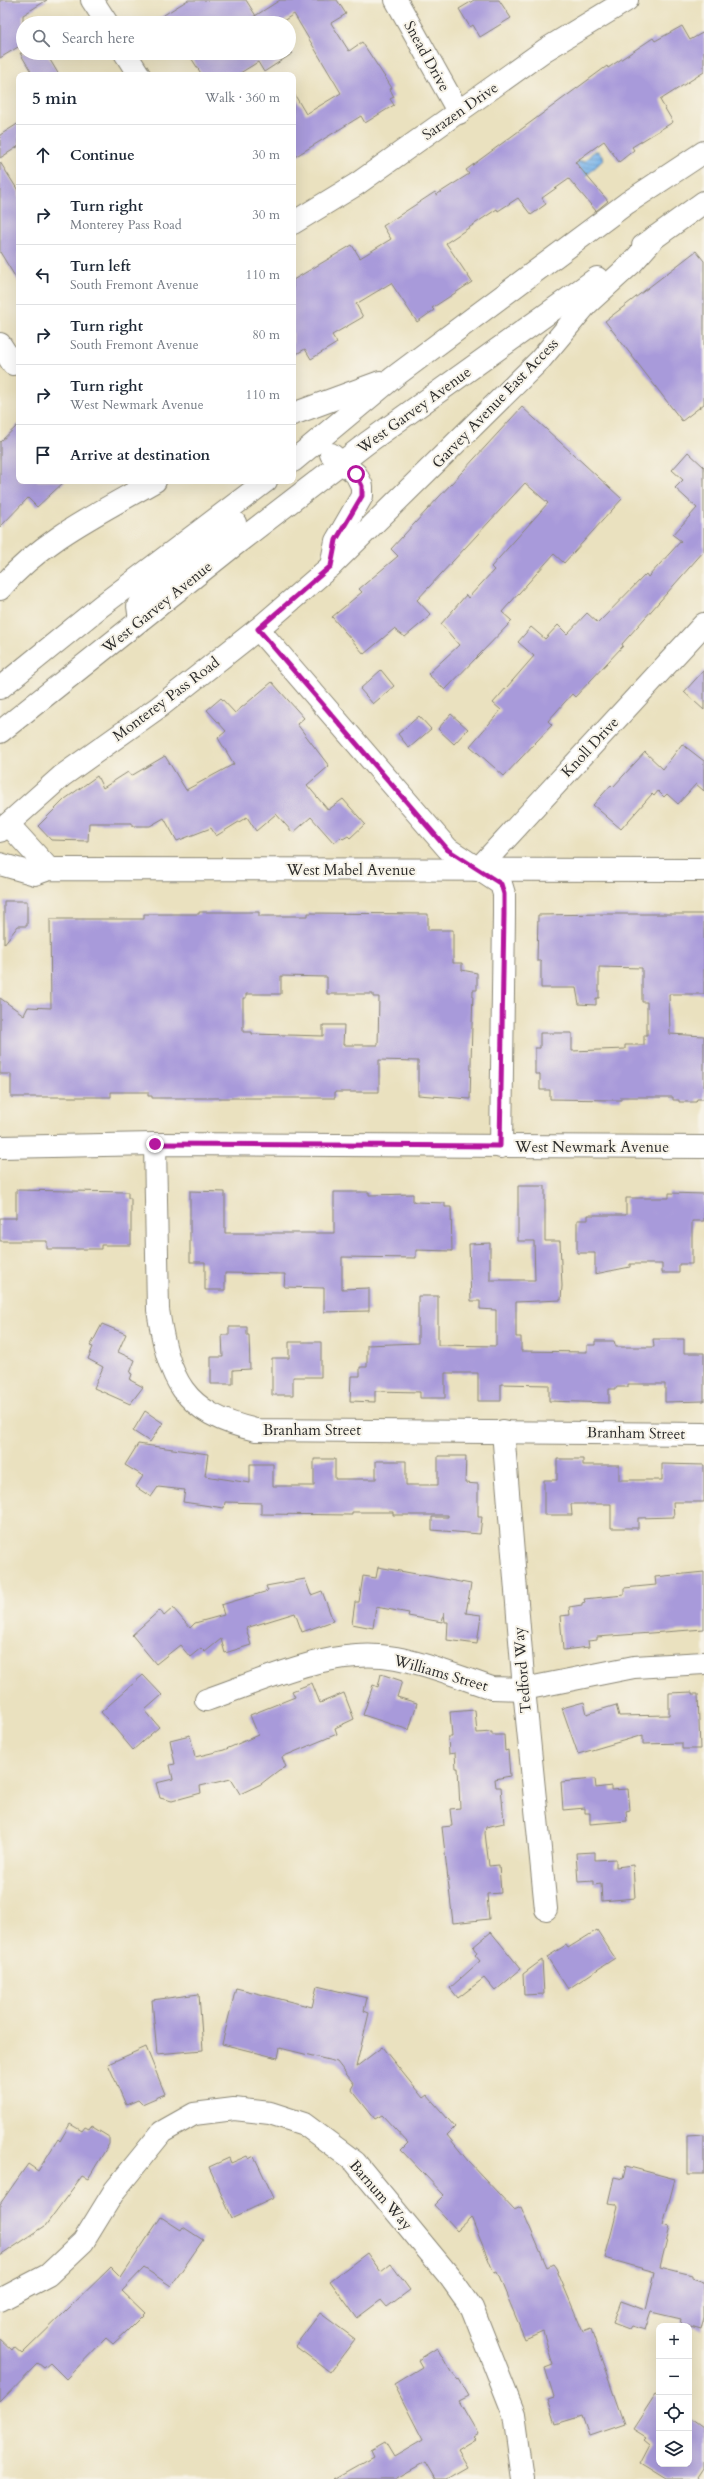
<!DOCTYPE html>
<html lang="en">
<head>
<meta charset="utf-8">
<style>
	:root { --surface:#fff; --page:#f6f6f7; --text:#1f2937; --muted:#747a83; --line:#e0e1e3 }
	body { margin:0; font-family:Cardo,serif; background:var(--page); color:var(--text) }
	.controls { position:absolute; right:12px; bottom:12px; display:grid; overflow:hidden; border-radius:8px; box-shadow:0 4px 16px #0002 }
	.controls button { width:36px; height:36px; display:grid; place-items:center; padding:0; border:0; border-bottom:1px solid var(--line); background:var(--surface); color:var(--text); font:20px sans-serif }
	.stop { position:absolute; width:12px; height:12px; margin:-9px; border:3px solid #b5179e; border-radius:50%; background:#fff }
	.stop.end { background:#b5179e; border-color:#fff; box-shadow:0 1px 4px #0008 }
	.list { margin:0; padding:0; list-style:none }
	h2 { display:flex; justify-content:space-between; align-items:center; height:52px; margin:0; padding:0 16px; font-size:17px }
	h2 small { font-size:13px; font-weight:400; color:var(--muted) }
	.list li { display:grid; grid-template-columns:26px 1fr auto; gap:12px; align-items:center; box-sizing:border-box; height:60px; padding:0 16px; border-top:1px solid var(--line) }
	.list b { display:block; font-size:15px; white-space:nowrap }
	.list p { margin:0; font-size:13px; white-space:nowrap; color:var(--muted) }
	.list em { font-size:13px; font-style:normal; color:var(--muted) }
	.icon { flex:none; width:22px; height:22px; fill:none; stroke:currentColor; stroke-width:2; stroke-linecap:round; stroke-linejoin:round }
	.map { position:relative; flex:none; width:704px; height:2479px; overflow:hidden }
	.search { position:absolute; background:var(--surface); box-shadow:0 4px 16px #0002; left:16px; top:16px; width:280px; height:44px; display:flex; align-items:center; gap:10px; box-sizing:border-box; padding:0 14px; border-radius:22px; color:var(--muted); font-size:15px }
	.panel { position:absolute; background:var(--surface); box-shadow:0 4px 16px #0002; left:16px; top:72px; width:280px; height:412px; border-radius:8px }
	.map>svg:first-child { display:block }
	.water { fill:url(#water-rules); stroke:#52708a }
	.building { fill:#a89ada; fill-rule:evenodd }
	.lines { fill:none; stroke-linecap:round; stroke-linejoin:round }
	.minor-casing { stroke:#8a8675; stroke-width:24 }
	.major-casing { stroke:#8a8675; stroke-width:24 }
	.minor { stroke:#fff; stroke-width:22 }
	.major { stroke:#fff; stroke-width:22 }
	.route { stroke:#b5179e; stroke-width:5 }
	.labels { text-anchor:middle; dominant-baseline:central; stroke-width:4; stroke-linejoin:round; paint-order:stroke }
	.street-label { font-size:15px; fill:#2b2b2b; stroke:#f7f3e8 }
</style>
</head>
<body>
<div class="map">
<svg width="704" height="2479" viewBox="0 0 704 2479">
	<defs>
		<pattern id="water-rules" width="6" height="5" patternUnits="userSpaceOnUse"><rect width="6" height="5" fill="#78b4ea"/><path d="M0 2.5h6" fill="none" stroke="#6393be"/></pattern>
	</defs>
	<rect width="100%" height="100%" fill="#f7f3e8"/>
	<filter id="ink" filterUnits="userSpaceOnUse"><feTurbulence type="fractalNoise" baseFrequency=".025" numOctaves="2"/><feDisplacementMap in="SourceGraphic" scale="8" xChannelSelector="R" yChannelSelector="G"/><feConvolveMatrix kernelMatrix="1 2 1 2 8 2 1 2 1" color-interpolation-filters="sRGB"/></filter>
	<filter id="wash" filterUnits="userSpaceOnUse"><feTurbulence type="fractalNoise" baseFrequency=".012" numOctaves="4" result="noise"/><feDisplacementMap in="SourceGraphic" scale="16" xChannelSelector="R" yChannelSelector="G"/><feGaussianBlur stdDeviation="0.9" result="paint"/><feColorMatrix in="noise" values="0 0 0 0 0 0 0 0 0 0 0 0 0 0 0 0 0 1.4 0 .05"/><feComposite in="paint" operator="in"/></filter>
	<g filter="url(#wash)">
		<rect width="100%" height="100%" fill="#eae1bf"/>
		<polygon class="water" points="594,151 598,151 604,159 584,178 571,168 579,161 585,161"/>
		<g id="blocks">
			<g class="building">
				<polygon points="0,0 47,0 23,15 23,44 0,58"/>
				<polygon points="188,0 246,0 256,16 244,23 151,23"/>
				<polygon points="280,0 337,0 346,14 331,23 349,51 362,42 392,88 390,89 394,97 390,99 394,105 365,123 361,116 293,158 293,92 306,114 341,93 294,14 280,23 244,23"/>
				<polygon points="474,0 499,0 511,18 480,37 473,25 470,27 459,9"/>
				<polygon points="682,26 690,40 704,32 704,72 660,100 673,122 632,147 634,150 619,162 604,141 575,162 608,201 596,211 569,179 542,198 546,204 531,215 518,198 498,211 497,209 446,243 472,282 432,308 434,310 417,322 391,283 356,304 363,317 332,335 337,343 311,359 305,349 293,356 293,280 352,245 360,258 391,239 383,226 435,192 436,195 469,174 466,170 607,66 608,68 653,38 655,41"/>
				<polygon points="20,53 46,53 59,75 33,75"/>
				<polygon points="188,53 293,53 264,72 258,62 237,75 202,75"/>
				<polygon points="19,123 19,146 0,158 0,135"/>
				<polygon points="0,162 19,192 19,283 0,252"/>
				<polygon points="696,251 704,261 704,404 682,421 605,321"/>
				<polygon points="522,407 622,499 564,563 554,554 502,612 512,621 445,690 428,674 459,645 441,624 466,595 468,598 494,570 491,567 548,503 525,483 417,600 431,615 405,637 394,629 364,654 332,617 362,592 359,589 398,556 391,549"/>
				<polygon points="19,424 19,481 65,481 37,507 28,498 0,527 0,442"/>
				<polygon points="688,452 704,467 704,551 622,644 623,646 575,697 572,694 548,721 552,725 504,776 470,746 501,710 493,703 534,656 518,642 531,627 545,639 558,625 567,634 587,613 598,623 646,574 648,577 681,541 673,535 697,508 675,488 683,480 672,470"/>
				<polygon points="381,670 394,686 373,704 360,689"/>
				<polygon points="704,670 704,710 684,692"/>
				<polygon points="272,682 304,718 297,724 329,766 307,785 328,810 343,799 365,824 350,838 348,836 343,839 341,837 334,843 311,817 293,833 276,814 256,831 247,817 216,836 211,828 177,841 164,818 150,826 132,826 132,823 89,823 88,841 51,840 38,826 65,799 97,776 103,788 128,772 131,776 165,756 186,790 234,764 218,738 226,731 207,710 221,698 235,713"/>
				<polygon points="451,714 468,729 454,744 438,729"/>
				<polygon points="419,716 431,729 409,748 398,734"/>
				<polygon points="682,744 704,761 704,791 696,784 678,804 667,794 664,797 658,791 654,796 652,794 621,829 593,805 611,785 613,787 645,752 663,769"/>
				<polygon points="4,901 27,901 27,926 18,926 4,944"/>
				<path d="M199 912H259V916H308V913L428 914V930H453V963H462V970L477 973V990H473L470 1099 418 1095V1061L379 1060V1092H335V1098H152V1096H148V1092H111V1097H11V1074H0V998L24 1015 28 1007 51 1008 50 919H144V914H199ZM281 976 327 977V994H373V997H379L378 1045H343L344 1025H323V1036L252 1034V1032H243V998H246V994H281Z"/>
				<polygon points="605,914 704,914 704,994 669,994 670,1034 704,1036 704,1099 697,1099 696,1102 679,1102 679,1100 673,1100 673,1097 621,1097 621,1100 613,1100 550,1099 550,1090 540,1090 540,1074 535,1074 535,1048 540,1048 540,1033 572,1033 572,1051 625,1049 625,1045 644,1045 644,1035 647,1035 647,1002 642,1002 642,968 599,967 599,998 596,998 596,1005 579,1004 576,988 541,988 541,961 537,961 538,915"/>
				<polygon points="518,1186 545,1186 545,1241 560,1241 562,1286 561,1300 516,1302 516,1337 521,1337 521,1351 587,1352 587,1345 595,1345 595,1341 614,1341 616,1347 654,1347 653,1339 684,1339 684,1353 704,1353 704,1401 665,1402 665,1384 628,1384 628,1387 616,1387 616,1389 609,1389 609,1403 549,1401 549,1385 501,1384 501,1401 478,1401 478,1373 445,1373 445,1398 420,1398 420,1392 375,1391 375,1402 350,1401 351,1376 360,1376 360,1367 367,1367 367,1345 418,1343 418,1296 438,1296 438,1345 496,1346 496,1310 480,1309 480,1301 471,1301 469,1244 490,1243 490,1280 535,1280 534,1241 518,1241"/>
				<polygon points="16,1190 128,1192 128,1198 131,1198 131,1245 101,1245 101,1249 47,1249 47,1241 0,1241 0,1218 16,1218"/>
				<polygon points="190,1191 225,1192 225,1233 334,1233 334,1192 369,1192 369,1195 413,1194 413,1201 416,1202 445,1203 445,1207 451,1207 452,1251 416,1250 416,1258 342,1257 342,1289 369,1288 369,1311 324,1312 324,1288 284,1287 285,1274 225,1273 225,1290 205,1290 205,1262 190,1262"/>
				<polygon points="669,1193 704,1194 704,1221 692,1221 692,1264 679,1264 679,1273 662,1273 662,1264 630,1264 630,1267 595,1274 595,1253 577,1253 577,1220 588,1220 588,1215 626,1215 626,1198 669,1198"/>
				<polygon points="102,1324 126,1334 118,1352 135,1360 130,1373 132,1374 130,1380 143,1387 130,1404 94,1388 103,1367 88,1359 93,1347 90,1346 92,1343"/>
				<polygon points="229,1327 247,1327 247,1335 249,1335 250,1369 233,1370 233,1384 211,1384 211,1357 223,1357 222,1335 229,1335"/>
				<polygon points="289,1342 321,1342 321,1377 293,1377 293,1395 272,1395 272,1358 289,1358"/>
				<polygon points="145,1411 163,1423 150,1442 133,1431"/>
				<polygon points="138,1444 208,1454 205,1476 250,1483 250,1464 273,1464 273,1486 314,1486 314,1459 335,1459 335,1479 376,1479 376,1461 406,1461 406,1485 438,1485 438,1456 466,1456 465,1483 478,1484 478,1517 482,1517 480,1534 432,1530 432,1517 448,1517 448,1515 393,1515 393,1512 352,1512 352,1515 261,1514 261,1503 225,1502 224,1508 183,1502 185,1490 158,1487 151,1497 136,1487 143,1476 125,1465"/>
				<polygon points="557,1459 583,1459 583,1465 619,1465 619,1480 662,1480 662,1464 704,1465 704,1502 673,1502 674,1517 638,1518 638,1528 611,1528 611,1504 571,1504 572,1515 544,1515 544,1480 557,1480"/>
				<polygon points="378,1567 471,1584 466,1613 481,1615 477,1644 447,1640 448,1622 445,1622 444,1613 442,1622 408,1616 409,1613 376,1607 373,1628 352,1624 355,1602 359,1602 363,1576 376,1578"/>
				<polygon points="704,1572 704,1629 597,1637 597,1640 588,1641 589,1647 563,1650 560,1616 570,1615 569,1607 582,1605 582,1603 585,1602 584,1599 624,1595 624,1588 656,1585 655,1577"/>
				<polygon points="305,1579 311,1595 322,1591 333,1621 302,1632 295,1613 246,1628 251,1645 225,1653 221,1639 205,1652 201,1648 190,1657 180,1645 156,1664 132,1635 160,1610 164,1616 173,1608 190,1628 195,1623 224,1615 221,1605 268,1591 266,1586"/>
				<polygon points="381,1674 402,1681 397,1697 417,1703 409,1730 363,1715 373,1685 378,1687"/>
				<polygon points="143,1675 162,1695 145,1710 159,1727 133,1750 101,1712"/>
				<polygon points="312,1683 320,1703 344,1693 354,1719 335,1728 337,1734 282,1757 286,1767 279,1770 261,1784 240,1794 231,1779 200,1786 201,1793 172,1801 160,1798 156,1783 173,1779 170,1765 175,1764 170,1740 190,1735 195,1757 224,1750 258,1735 250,1715 295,1697 292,1691"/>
				<polygon points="692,1692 692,1694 698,1694 700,1749 682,1749 682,1743 643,1744 643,1735 578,1754 562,1708 584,1702 587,1714 616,1705 619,1716 669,1715 669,1693"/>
				<polygon points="475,1710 477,1733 492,1732 492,1735 504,1735 505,1751 508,1750 510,1776 495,1779 496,1787 501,1787 504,1823 486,1827 485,1833 489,1866 499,1865 501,1893 487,1894 489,1919 453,1923 442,1827 452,1826 450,1809 460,1808 458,1768 456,1768 455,1753 449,1754 448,1737 452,1737 450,1712"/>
				<polygon points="595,1779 596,1788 611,1786 611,1790 628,1789 630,1810 626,1811 627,1821 590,1824 590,1813 585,1813 585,1808 563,1810 561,1782"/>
				<polygon points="595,1852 595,1860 616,1859 616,1867 633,1865 635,1898 602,1901 601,1884 594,1885 594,1881 578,1882 576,1853"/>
				<polygon points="597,1930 615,1958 568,1989 547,1957 566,1945 568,1948"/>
				<polygon points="491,1932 521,1969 495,1991 484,1978 458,1998 450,1988 480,1961 475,1955 477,1953 473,1947"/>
				<polygon points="542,1960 544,1994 524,1995 523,1974"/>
				<polygon points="317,1986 367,1998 364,2011 369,2013 356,2067 382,2047 423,2098 427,2095 455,2127 447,2135 468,2161 514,2210 521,2207 547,2267 553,2264 556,2268 583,2332 591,2329 624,2424 589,2436 582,2416 556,2424 548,2399 554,2397 545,2368 553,2365 543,2331 525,2339 497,2272 494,2273 471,2217 457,2230 434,2205 444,2195 401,2150 408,2143 382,2115 375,2119 351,2089 354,2084 337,2062 280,2048 278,2058 222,2044 236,1988 312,2007"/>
				<polygon points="199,1994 203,2050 157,2054 152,2000"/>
				<polygon points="146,2047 165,2094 142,2104 138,2100 126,2105 108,2064"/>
				<polygon points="70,2124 82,2131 85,2127 89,2129 91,2126 109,2137 109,2144 88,2179 82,2176 45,2226 0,2256 0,2204 28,2164 38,2171 58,2139 60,2141"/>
				<polygon points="704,2135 704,2174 687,2174 687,2136"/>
				<polygon points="247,2156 249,2159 254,2156 274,2198 232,2218 209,2167 229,2158 231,2163"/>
				<polygon points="626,2166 675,2179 663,2225 670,2227 660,2267 692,2275 692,2278 704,2282 704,2318 701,2330 680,2324 681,2319 651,2312 645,2330 631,2326 629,2329 613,2323 621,2301 646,2310 655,2272 605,2258 618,2207 616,2204 608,2203 614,2177 623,2179"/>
				<polygon points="161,2217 181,2230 183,2227 203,2240 171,2286 144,2268 122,2291 145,2313 126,2332 113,2344 106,2338 66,2379 50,2363 44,2368 38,2363 0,2402 0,2339 12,2350 14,2347 22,2354 111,2267 121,2277"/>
				<polygon points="367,2253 381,2272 391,2264 410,2290 387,2307 381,2300 357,2318 330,2281"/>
				<polygon points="320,2313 355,2339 330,2372 295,2346"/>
				<polygon points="437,2348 451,2372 458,2380 459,2379 469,2396 459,2401 478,2434 473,2437 475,2439 457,2450 467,2467 446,2479 435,2479 425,2462 395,2479 333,2479 374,2456 371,2450 385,2442 394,2457 423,2440 394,2384 422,2367 418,2360"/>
				<polygon points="655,2395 659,2397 659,2464 689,2464 689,2417 704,2428 704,2467 696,2479 666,2479 640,2463 650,2444 644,2439 646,2437 633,2429"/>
			</g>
		</g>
	</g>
	<g filter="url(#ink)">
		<use href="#blocks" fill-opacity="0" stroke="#8a8675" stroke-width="1"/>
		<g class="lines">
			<defs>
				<g id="minor">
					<polyline points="92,0 107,23"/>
					<polyline points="396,0 459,113"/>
					<polyline points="125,53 139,75"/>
					<polyline points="293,223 357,184 545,50 627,0"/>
					<polyline points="0,344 13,364"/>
					<polyline points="258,629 448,849 501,884 504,894 504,914 501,1147"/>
					<polyline points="8,824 49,869"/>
					<polyline points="0,864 35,874 49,869 704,870"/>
					<polyline points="477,870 704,624"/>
					<path d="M155 1144 158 1310C169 1380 182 1413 256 1430L704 1434"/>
					<polyline points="0,1147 155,1144 704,1147"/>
					<polyline points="503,1431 524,1689 546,1909"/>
					<path d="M206 1700C265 1680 332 1646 396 1658 429 1664 461 1678 492 1688L524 1689 634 1667 704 1663"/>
					<polyline points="0,2300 48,2275 83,2242 115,2190 162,2132 194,2114 234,2109 270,2113 304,2124 355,2162 450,2277 472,2308 514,2414 523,2479"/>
				</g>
				<g id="major">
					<polyline points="643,246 704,202"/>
					<polyline points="293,414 380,382"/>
					<polyline points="331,454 356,474 362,486 362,496 336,541 331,566"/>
					<polyline points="293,461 394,377 627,203 704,152"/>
					<path d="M0 589C41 540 101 512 155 481"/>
					<polyline points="140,620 138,606 143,595 235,523"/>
					<polyline points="0,688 101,606 266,481"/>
					<polyline points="0,732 232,547 367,443 597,278"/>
					<polyline points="0,831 62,776 159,707 258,629 331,566 540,360 586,305 632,263 655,237"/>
				</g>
			</defs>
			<use href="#minor" class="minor-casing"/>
			<use href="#major" class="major-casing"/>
			<use href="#minor" class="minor"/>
			<use href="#major" class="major"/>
		</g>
	</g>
	<g class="lines" filter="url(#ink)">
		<polyline class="route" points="155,1144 500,1146 504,914 504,894 501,884 448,850 258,629 331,566 336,540 362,496 362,486 356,474"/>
	</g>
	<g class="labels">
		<g class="street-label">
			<text transform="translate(427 56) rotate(61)">Snead Drive</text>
			<text transform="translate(460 111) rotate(-35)">Sarazen Drive</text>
			<text transform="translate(495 403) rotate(-46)">Garvey Avenue East Access</text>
			<text transform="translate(414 410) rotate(-36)">West Garvey Avenue</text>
			<text transform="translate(157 607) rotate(-39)">West Garvey Avenue</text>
			<text transform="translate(166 699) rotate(-37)">Monterey Pass Road</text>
			<text transform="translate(590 747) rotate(-47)">Knoll Drive</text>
			<text x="351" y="870">West Mabel Avenue</text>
			<text x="592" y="1147">West Newmark Avenue</text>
			<text x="312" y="1430">Branham Street</text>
			<text transform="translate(636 1433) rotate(1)">Branham Street</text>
			<text transform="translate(522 1670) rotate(-95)">Tedford Way</text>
			<text transform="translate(441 1673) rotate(16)">Williams Street</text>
			<text transform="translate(381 2195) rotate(49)">Barnum Way</text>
		</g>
	</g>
</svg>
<div class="controls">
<button>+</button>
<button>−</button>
<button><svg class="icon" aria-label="locate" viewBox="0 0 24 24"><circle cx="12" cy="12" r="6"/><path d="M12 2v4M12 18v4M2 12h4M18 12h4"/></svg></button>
<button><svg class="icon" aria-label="layers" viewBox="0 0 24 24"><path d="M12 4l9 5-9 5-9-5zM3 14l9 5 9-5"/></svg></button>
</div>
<div class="stop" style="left:356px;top:474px"></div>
<div class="stop end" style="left:155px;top:1144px"></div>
<div class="search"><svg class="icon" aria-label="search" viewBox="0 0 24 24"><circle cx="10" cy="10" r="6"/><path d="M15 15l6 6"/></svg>Search here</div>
<section class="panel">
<h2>5 min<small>Walk · 360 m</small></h2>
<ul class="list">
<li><svg class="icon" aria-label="ahead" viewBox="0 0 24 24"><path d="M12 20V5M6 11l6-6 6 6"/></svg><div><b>Continue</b></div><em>30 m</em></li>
<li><svg class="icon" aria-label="right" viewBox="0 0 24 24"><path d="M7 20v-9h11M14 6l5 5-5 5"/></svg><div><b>Turn right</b><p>Monterey Pass Road</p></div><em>30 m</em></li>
<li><svg class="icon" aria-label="left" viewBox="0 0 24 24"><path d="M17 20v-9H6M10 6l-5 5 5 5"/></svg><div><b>Turn left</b><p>South Fremont Avenue</p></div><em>110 m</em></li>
<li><svg class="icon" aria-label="right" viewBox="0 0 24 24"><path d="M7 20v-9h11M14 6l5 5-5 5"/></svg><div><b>Turn right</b><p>South Fremont Avenue</p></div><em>80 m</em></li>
<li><svg class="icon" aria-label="right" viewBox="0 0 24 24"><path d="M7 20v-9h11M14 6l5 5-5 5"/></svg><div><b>Turn right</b><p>West Newmark Avenue</p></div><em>110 m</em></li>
<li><svg class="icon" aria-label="arrive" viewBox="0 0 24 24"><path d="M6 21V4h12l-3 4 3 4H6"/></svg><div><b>Arrive at destination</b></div></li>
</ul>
</section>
</div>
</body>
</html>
